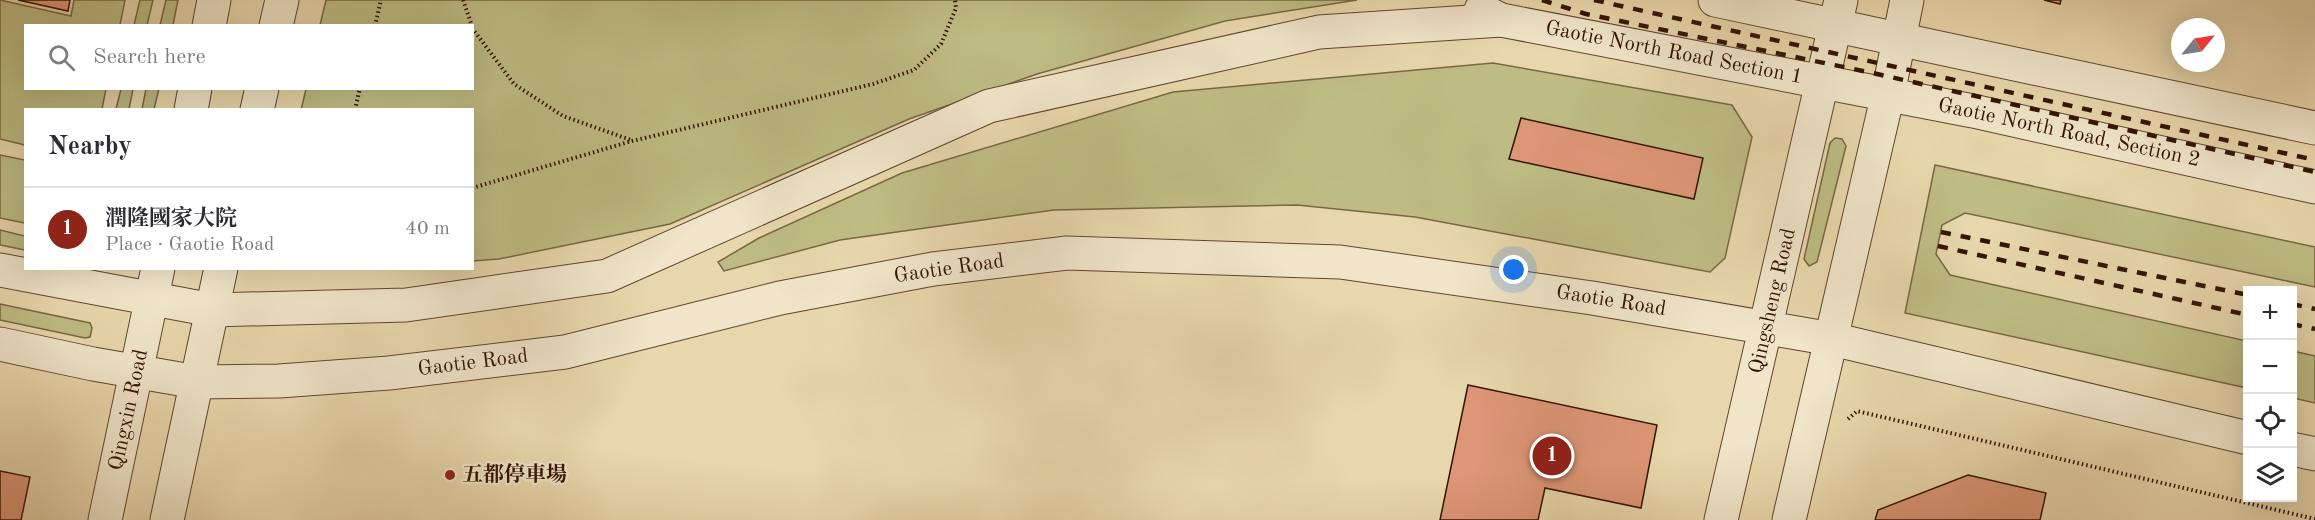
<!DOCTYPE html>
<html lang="en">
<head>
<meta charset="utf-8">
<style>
	:root { --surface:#fff; --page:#f7f7f7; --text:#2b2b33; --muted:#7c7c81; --line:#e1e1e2; --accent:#8f2418 }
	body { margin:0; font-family:"Old Standard TT","Noto Serif TC",serif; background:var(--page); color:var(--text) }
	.controls { position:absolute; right:18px; bottom:18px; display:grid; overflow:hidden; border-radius:0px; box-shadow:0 6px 24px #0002 }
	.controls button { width:54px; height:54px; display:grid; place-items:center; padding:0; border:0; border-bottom:2px solid var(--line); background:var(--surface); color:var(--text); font:30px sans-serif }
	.compass { position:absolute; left:2171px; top:18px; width:54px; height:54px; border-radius:50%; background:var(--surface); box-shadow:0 6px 24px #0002; rotate:60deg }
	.you { position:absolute; left:1514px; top:270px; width:21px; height:21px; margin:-15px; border:4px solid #fff; border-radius:50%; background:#1a73e8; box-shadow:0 0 0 9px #1a73e833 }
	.badge { display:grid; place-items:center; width:39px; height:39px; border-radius:50%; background:var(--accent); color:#fff; font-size:20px; font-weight:700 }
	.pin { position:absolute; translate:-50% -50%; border:3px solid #fff; box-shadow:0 2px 6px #0006 }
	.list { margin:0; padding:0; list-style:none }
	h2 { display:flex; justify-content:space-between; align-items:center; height:78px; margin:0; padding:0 24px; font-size:26px }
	h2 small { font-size:20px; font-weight:400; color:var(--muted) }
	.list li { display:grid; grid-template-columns:39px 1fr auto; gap:18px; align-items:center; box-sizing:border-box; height:84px; padding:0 24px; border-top:2px solid var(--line) }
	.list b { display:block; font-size:22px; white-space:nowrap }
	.list p { margin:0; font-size:20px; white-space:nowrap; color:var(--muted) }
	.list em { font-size:20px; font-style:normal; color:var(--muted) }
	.icon { flex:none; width:33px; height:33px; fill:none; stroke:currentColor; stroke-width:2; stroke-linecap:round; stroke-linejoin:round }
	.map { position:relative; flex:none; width:2315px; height:520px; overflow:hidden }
	.search { position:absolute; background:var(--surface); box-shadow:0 6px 24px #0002; left:24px; top:24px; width:450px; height:66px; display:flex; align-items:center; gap:15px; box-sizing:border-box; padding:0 21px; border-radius:0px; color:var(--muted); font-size:22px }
	.panel { position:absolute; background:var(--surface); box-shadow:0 6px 24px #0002; left:24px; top:108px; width:450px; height:162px; border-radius:0px }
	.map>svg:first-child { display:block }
	.green { fill:#bebc84; stroke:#786844; stroke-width:1.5 }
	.building { fill:#dd9677; stroke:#331404; stroke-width:1.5 }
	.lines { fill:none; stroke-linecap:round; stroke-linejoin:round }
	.minor-casing { stroke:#60452e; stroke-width:35 }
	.path { stroke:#331404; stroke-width:4; stroke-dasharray:1.5 3; stroke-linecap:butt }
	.minor { stroke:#f0e5c9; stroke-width:33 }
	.rail { stroke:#331404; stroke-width:4.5; stroke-dasharray:10 10; stroke-linecap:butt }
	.poi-dot { fill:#8f2418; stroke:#f0e5c9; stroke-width:2 }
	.labels { text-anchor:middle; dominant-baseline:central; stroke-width:4.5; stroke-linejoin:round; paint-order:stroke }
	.street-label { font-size:21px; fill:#331404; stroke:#f0e5c9 }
	.poi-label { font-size:21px; font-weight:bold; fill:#331404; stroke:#f0e5c9; text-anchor:start }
</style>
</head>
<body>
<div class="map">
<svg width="2315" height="520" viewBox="0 0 2315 520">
	<rect width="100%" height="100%" fill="#e8d7ac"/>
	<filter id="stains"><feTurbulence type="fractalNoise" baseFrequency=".00333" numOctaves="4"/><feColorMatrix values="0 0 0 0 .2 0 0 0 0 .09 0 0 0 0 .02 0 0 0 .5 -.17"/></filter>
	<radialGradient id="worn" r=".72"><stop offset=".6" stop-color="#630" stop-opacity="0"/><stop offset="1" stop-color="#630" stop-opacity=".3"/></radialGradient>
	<g class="green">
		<polygon points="0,0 71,16 74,0 125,0 120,25 26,26 26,88 106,89 102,109 26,110 25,145 0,139"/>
		<polygon points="140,0 153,0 147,25 134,25"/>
		<polygon points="166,0 178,0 173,25 160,25"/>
		<polygon points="326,0 1357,0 1225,21 1037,74 909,119 670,224 499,259 473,261 472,110 301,110 306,89 472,88 472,26 320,25"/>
		<polygon points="1493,63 1732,105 1752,137 1725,258 1710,272 1415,217 1297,205 1054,210 840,240 724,271 718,262 759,238 902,173 1173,92"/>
		<polygon points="121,89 133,89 129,109 116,109"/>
		<polygon points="146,89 159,89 154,109 142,109"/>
		<polygon points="1835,138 1842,139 1846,146 1817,262 1809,266 1804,259 1830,143"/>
		<polygon points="0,155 25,160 25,223 0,218"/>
		<polygon points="1935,165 2315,247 2315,287 1965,213 1942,225 1936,254 1950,275 2247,341 2247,388 1905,313"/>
		<polygon points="0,230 25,236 25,250 0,245"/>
		<polygon points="0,304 90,323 92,328 90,337 85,338 0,320"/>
		<polygon points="2293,351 2315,356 2315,403 2293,398"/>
	</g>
	<g class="building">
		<polygon points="18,0 70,0 68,11"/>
		<polygon points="2044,0 2061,0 2060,4"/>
		<polygon points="1521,118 1703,158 1694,199 1509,159"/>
		<polygon points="1468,385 1657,425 1641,508 1545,488 1538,520 1440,520"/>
		<polygon points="0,471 30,477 21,520 0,520"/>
		<polygon points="1968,475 2046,493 2040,520 1875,520 1878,510"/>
	</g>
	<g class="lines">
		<defs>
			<g id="minor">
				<polyline points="1715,0 2315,128"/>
				<polyline points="1481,10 1501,20 1973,111 2315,187"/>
				<polyline points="209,26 214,0"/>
				<polyline points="276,26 282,0"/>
				<polyline points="191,110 195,88"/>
				<polyline points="257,110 262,88"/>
				<polyline points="0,270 212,310 406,305 607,276 989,106 1319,32 1501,20"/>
				<polyline points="0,344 93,364 197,382 279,381 389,373 565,352 780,298 933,269 1067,253 1340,262 1592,298 1832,339 2248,438"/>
				<polyline points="2292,449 2315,454"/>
				<polyline points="105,520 158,268"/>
				<polyline points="167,520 221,268"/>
				<polyline points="1721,520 1841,0"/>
				<polyline points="1789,520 1888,94 1907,0"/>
			</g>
		</defs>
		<use href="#minor" class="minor-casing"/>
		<g class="path">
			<polyline points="463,0 472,26"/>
			<polyline points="375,26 381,0"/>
			<polyline points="472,28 514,84 563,116 631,140"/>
			<polyline points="355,110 360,88"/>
			<polyline points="472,188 632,141 873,84 914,70 941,44 956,8 955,0"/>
			<polyline points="295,268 296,270"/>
			<polyline points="1848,419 1857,411 2315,519"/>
		</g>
		<use href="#minor" class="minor"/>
		<g class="rail">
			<polyline points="1542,0 1586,14 1868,72 2315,172"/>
			<polyline points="1594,0 2315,160"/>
			<polyline points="1941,232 2248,295"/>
			<polyline points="1938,246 2248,315"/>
			<polyline points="2292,304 2315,309"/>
			<polyline points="2292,324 2315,329"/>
		</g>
	</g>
	<circle class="poi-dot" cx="450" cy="475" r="6"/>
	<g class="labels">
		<g class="street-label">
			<text transform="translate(1674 53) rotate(11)">Gaotie North Road Section 1</text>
			<text transform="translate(2069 133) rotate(12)">Gaotie North Road, Section 2</text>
			<text transform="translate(949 269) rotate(-8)">Gaotie Road</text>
			<text transform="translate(1611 301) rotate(9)">Gaotie Road</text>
			<text transform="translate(1773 301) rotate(-77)">Qingsheng Road</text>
			<text transform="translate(473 363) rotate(-7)">Gaotie Road</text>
			<text transform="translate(129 410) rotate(-78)">Qingxin Road</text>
		</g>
		<g class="poi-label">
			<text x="462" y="475">五都停車場</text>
		</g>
	</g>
	<rect width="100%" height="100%" filter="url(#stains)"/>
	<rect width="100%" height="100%" fill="url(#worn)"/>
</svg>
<div class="controls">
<button>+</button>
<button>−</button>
<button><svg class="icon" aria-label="locate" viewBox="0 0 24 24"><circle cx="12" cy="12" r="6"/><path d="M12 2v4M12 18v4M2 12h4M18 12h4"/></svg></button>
<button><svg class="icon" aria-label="layers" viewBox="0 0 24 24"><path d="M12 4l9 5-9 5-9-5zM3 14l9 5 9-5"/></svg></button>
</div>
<svg class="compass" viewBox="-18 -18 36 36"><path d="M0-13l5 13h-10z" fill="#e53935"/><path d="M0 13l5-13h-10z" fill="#7c7c81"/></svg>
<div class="you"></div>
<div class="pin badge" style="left:1552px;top:456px">1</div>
<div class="search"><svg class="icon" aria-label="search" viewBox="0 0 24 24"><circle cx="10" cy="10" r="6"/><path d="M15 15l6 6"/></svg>Search here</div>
<section class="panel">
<h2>Nearby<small></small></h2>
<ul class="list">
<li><span class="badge">1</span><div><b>潤隆國家大院</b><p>Place · Gaotie Road</p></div><em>40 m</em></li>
</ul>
</section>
</div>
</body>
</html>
